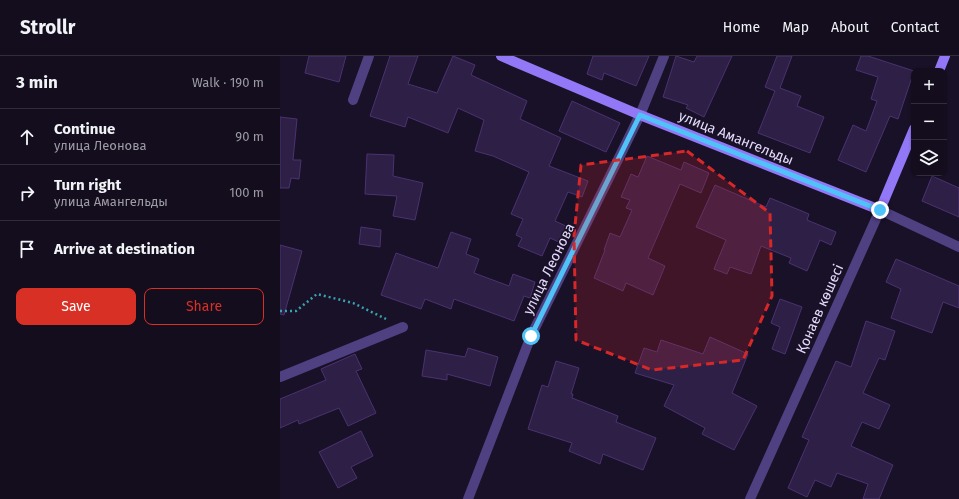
<!DOCTYPE html>
<html lang="en">
<head>
<meta charset="utf-8">
<style>
	:root { --surface:#130d1d; --page:#1c1626; --text:#f1f3f6; --muted:#9d9ca4; --line:#322d3b; --accent:#d93025 }
	body { margin:0; font-family:"Fira Sans",sans-serif; background:var(--page); color:var(--text) }
	.controls { position:absolute; right:12px; top:12px; display:grid; overflow:hidden; border-radius:8px; box-shadow:0 1px 3px #0004 }
	.controls button { width:36px; height:36px; display:grid; place-items:center; padding:0; border:0; border-bottom:1px solid var(--line); background:var(--surface); color:var(--text); font:20px sans-serif }
	.stop { position:absolute; width:12px; height:12px; margin:-9px; border:3px solid #4fc3f7; border-radius:50%; background:#fff }
	.stop.end { background:#4fc3f7; border-color:#fff; box-shadow:0 1px 4px #0008 }
	.list { margin:0; padding:0; list-style:none }
	h2 { display:flex; justify-content:space-between; align-items:center; height:52px; margin:0; padding:0 16px; font-size:17px }
	h2 small { font-size:13px; font-weight:400; color:var(--muted) }
	.list li { display:grid; grid-template-columns:26px 1fr auto; gap:12px; align-items:center; box-sizing:border-box; height:56px; padding:0 16px; border-top:1px solid var(--line) }
	.list b { display:block; font-size:15px; white-space:nowrap }
	.list p { margin:0; font-size:13px; white-space:nowrap; color:var(--muted) }
	.list em { font-size:13px; font-style:normal; color:var(--muted) }
	.actions { display:flex; gap:8px; padding:12px 16px }
	.actions a { flex:1; padding:9px 0; border:1px solid var(--accent); border-radius:8px; text-align:center; font-size:14px; color:var(--accent) }
	.actions .main { background:var(--accent); color:#fff }
	.icon { flex:none; width:22px; height:22px; fill:none; stroke:currentColor; stroke-width:2; stroke-linecap:round; stroke-linejoin:round }
	.map { position:relative; flex:none; width:679px; height:443px; overflow:hidden }
	header { display:flex; align-items:center; gap:24px; box-sizing:border-box; height:56px; padding:0 20px; background:var(--surface); border-bottom:1px solid var(--line) }
	header strong { font-size:19px }
	nav { display:flex; gap:22px; margin-inline-start:auto; font-size:14px }
	main { display:flex }
	aside { flex:1; background:var(--surface) }
	.map>svg:first-child { display:block }
	.building { fill:#2e1f46; stroke:#4a3271 }
	.lines { fill:none; stroke-linecap:round; stroke-linejoin:round }
	.path { stroke:#38a3b2; stroke-width:2.5; stroke-dasharray:2 3; stroke-linecap:butt }
	.minor { stroke:#4f4082; stroke-width:10 }
	.tertiary { stroke:#4f4082; stroke-width:10 }
	.secondary { stroke:#9277f6; stroke-width:10 }
	.route { stroke:#4fc3f7; stroke-width:5 }
	.marked { fill:#d62828; fill-opacity:0.2; stroke:#d62828; stroke-width:3; stroke-dasharray:8 5; stroke-linejoin:round }
	.labels { text-anchor:middle; dominant-baseline:central; stroke-width:3; stroke-linejoin:round; paint-order:stroke }
	.street-label { font-size:14px; fill:#e4dafc; stroke:#191127 }
</style>
</head>
<body>
<header>
<strong>Strollr</strong>
<nav><a>Home</a><a>Map</a><a>About</a><a>Contact</a></nav>
</header>
<main>
<aside>
<h2>3 min<small>Walk · 190 m</small></h2>
<ul class="list">
<li><svg class="icon" aria-label="ahead" viewBox="0 0 24 24"><path d="M12 20V5M6 11l6-6 6 6"/></svg><div><b>Continue</b><p>улица Леонова</p></div><em>90 m</em></li>
<li><svg class="icon" aria-label="right" viewBox="0 0 24 24"><path d="M7 20v-9h11M14 6l5 5-5 5"/></svg><div><b>Turn right</b><p>улица Амангельды</p></div><em>100 m</em></li>
<li><svg class="icon" aria-label="arrive" viewBox="0 0 24 24"><path d="M6 21V4h12l-3 4 3 4H6"/></svg><div><b>Arrive at destination</b></div></li>
</ul>
<div class="actions"><a class="main">Save</a><a>Share</a></div>
</aside>
<div class="map">
<svg width="679" height="443" viewBox="0 0 679 443">
	<rect width="100%" height="100%" fill="#191127"/>
	<g class="building">
		<polygon points="29,0 66,0 59,26 25,17"/>
		<polygon points="110,0 138,0 128,28 157,37 173,0 195,9 191,19 247,45 240,63 281,82 269,110 308,125 302,141 288,136 275,165 288,171 281,187 270,182 262,200 238,190 242,182 236,179 243,163 231,158 249,116 213,100 195,95 204,64 178,52 168,77 128,61 125,71 90,60"/>
		<polygon points="313,0 369,0 356,30 324,17 322,24 307,18"/>
		<polygon points="396,0 414,6 417,0 452,0 424,61 406,52 408,49 383,41"/>
		<polygon points="497,0 512,0 500,32 521,40 517,50 544,61 530,97 478,77 495,35 485,31"/>
		<polygon points="581,0 588,0 634,15 618,63 610,60 586,116 558,104 573,69 586,75 597,45 591,43 598,21 576,14"/>
		<polygon points="292,45 340,67 326,96 279,75"/>
		<polygon points="0,61 17,63 13,104 21,104 19,123 11,122 9,132 0,132"/>
		<polygon points="87,98 114,99 113,120 143,127 135,164 113,160 117,140 85,138"/>
		<polygon points="367,100 401,114 404,106 429,117 421,137 400,128 368,202 385,210 373,239 346,227 343,235 314,222 325,194 324,194 330,177 340,181 352,154 346,152 350,144 341,141 351,118 358,121"/>
		<polygon points="652,120 679,132 679,161 642,145"/>
		<polygon points="435,129 486,151 490,142 529,158 527,164 556,176 551,189 540,184 527,215 509,207 511,202 481,190 471,218 450,211 447,218 434,213 446,184 416,171"/>
		<polygon points="81,171 101,174 100,191 79,188"/>
		<polygon points="171,176 191,183 186,198 199,203 194,217 229,230 233,218 255,226 250,242 244,240 234,265 174,243 171,253 145,243 141,253 101,239 116,197 158,212"/>
		<polygon points="0,189 22,195 4,259 0,258"/>
		<polygon points="616,203 679,230 679,252 663,246 652,277 611,262 621,233 606,226"/>
		<polygon points="500,243 522,251 505,298 492,293 500,271 491,267"/>
		<polygon points="586,265 615,275 605,304 599,302 583,337 610,349 599,373 582,366 571,390 613,409 599,443 583,443 588,428 557,417 551,431 535,424 527,441 508,432 529,384 522,381 556,305 571,311"/>
		<polygon points="430,281 468,298 452,337 477,350 454,394 422,378 425,372 384,350 394,329 355,317 364,292 377,296 381,284 423,298"/>
		<polygon points="188,292 218,301 210,330 167,318 167,324 142,320 146,294 185,301"/>
		<polygon points="75,298 82,313 76,315 96,357 68,370 59,352 19,368 18,364 0,372 0,343 46,324 41,313"/>
		<polygon points="276,305 299,312 291,338 293,338 292,342 338,360 336,366 376,382 363,414 323,398 320,408 289,395 292,387 248,373 262,329 268,331"/>
		<polygon points="81,375 93,400 71,411 77,422 58,432 39,396"/>
	</g>
	<g class="lines">
		<polyline class="path" points="0,255 16,255 37,238 73,247 106,263"/>
		<g class="minor">
			<polyline points="73,44 89,0"/>
			<polyline points="0,321 123,271"/>
			<polyline points="188,443 251,280 360,59 384,0"/>
			<polyline points="470,443 600,154"/>
		</g>
		<polyline class="tertiary" points="600,154 679,191"/>
		<g class="secondary">
			<polyline points="221,0 360,59 600,154 634,73"/>
			<polyline points="659,15 665,0"/>
		</g>
	</g>
	<g class="lines">
		<polyline class="route" points="251,280 360,59 600,154"/>
	</g>
	<path class="marked" d="M407 95 490 157 492 240 463 304 372 314 296 284 294 180 301 109Z"/>
	<g class="labels">
		<g class="street-label">
			<text transform="translate(456 82) rotate(22)">улица Амангельды</text>
			<text transform="translate(269 213) rotate(-64)">улица Леонова</text>
			<text transform="translate(540 253) rotate(-66)">Қонаев көшесі</text>
		</g>
	</g>
</svg>
<div class="controls">
<button>+</button>
<button>−</button>
<button><svg class="icon" aria-label="layers" viewBox="0 0 24 24"><path d="M12 4l9 5-9 5-9-5zM3 14l9 5 9-5"/></svg></button>
</div>
<div class="stop" style="left:251px;top:280px"></div>
<div class="stop end" style="left:600px;top:154px"></div>
</div>
</main>
</body>
</html>
